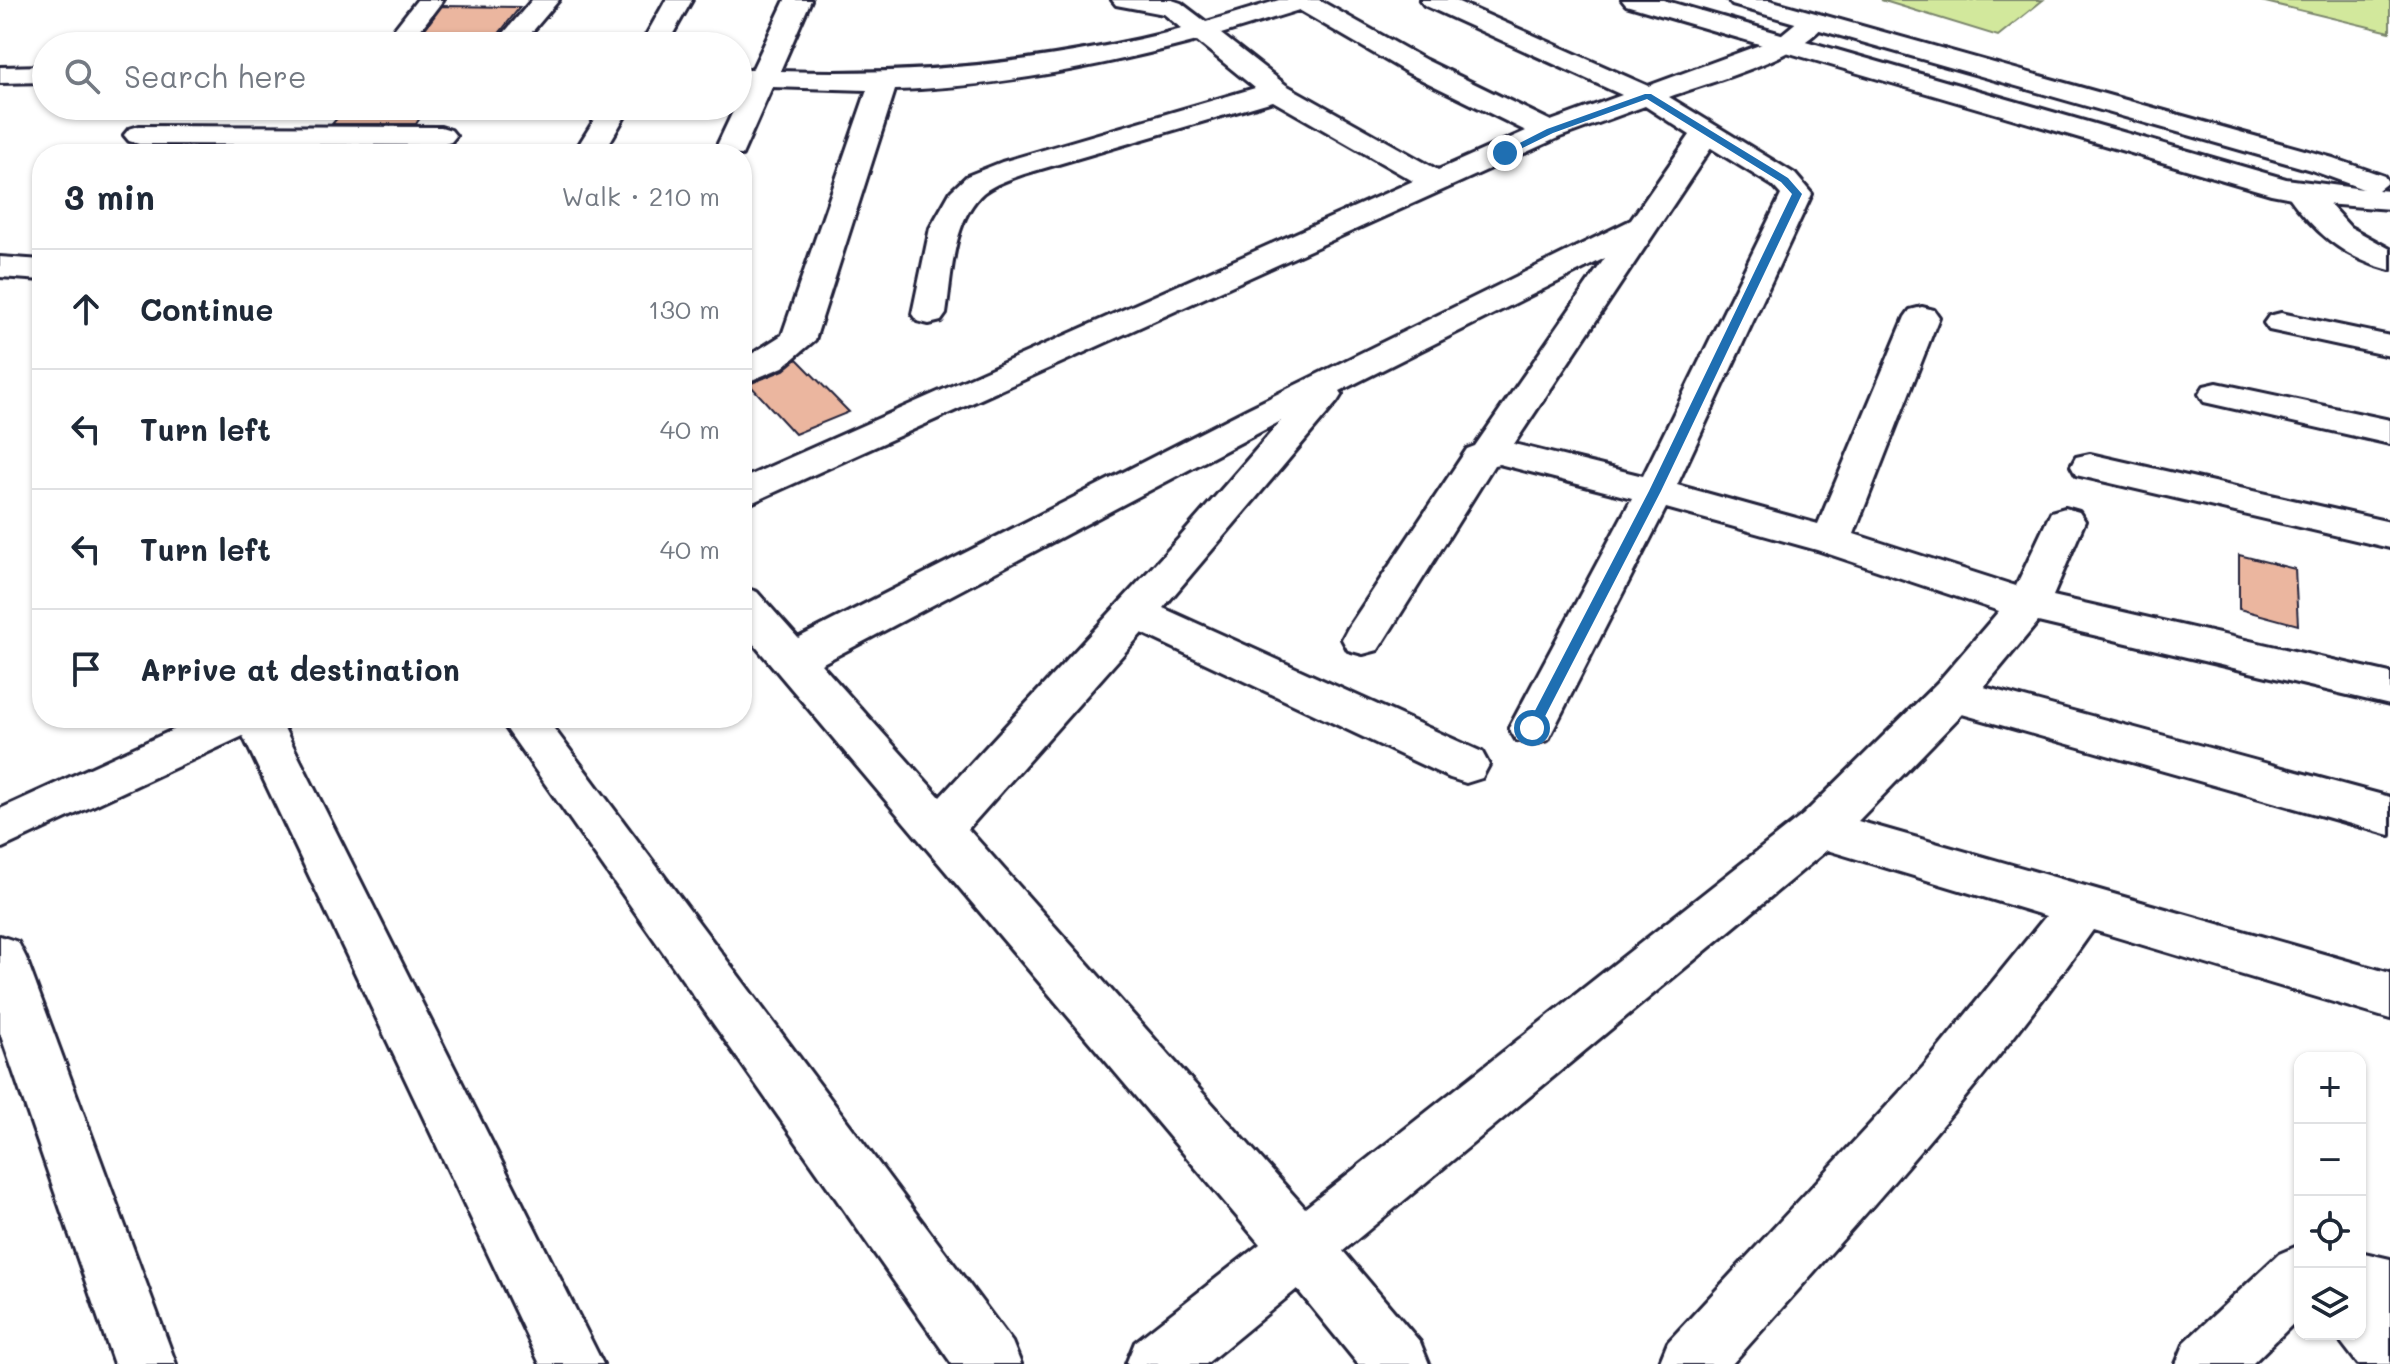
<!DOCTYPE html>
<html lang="en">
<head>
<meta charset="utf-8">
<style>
	:root { --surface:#fff; --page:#f6f6f7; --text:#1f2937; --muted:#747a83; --line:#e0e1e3 }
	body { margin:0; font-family:Mali,sans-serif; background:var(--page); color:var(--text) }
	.controls { position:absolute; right:24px; bottom:24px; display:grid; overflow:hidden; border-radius:16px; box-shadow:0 2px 6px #0004 }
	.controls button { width:72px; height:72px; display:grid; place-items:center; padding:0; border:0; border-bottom:2px solid var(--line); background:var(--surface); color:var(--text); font:40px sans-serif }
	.stop { position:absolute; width:24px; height:24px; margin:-18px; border:6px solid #1f6fb2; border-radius:50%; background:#fff }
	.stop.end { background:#1f6fb2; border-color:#fff; box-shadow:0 2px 8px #0008 }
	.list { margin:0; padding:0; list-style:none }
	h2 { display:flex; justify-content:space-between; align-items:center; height:104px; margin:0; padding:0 32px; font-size:34px }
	h2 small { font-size:26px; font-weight:400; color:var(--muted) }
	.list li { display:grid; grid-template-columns:52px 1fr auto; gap:24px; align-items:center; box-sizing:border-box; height:120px; padding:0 32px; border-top:2px solid var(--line) }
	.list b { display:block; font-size:30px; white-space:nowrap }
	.list em { font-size:26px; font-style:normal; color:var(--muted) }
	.icon { flex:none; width:44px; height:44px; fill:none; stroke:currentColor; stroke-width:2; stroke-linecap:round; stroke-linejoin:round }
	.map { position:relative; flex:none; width:2390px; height:1364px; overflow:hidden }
	.search { position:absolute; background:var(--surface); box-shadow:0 2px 6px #0004; left:32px; top:32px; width:720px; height:88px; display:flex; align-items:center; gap:20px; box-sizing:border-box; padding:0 28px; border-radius:44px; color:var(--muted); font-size:30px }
	.panel { position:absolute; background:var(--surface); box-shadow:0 2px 6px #0004; left:32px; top:144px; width:720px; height:584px; border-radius:32px }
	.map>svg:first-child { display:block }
	.green { fill:#d2e89c; stroke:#7a856c; stroke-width:2 }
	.building { fill:#ebb69f; stroke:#22223b; stroke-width:2 }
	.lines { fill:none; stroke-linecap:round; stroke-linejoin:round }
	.street-casing { stroke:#22223b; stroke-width:6 }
	.secondary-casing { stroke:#22223b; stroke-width:6 }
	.street { fill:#fff; fill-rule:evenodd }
	.secondary { fill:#fff; fill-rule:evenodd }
	.route { fill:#1f6fb2 }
</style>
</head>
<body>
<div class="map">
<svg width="2390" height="1364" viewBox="0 0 2390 1364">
	<rect width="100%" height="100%" fill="#fff"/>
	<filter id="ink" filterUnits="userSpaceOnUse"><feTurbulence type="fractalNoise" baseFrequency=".0125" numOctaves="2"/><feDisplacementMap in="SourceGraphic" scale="16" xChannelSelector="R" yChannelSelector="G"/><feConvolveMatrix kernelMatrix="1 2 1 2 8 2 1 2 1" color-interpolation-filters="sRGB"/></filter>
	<g filter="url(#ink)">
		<g class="green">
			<polygon points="1881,0 2043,0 1998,36"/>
			<polygon points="2257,0 2390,0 2390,32"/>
		</g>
		<g class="building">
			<polygon points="442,6 520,7 489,46 412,46"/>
			<polygon points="348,106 439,106 436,109 426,109 416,124 332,124"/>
			<polygon points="797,359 849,412 795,434 749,384 784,370"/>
			<polygon points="2239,555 2295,569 2298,625 2239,609"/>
		</g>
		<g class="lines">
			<defs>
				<g id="street">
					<polygon points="417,0 443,0 408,46 381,46"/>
					<polygon points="532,0 559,0 520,46 493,46"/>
					<polygon points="666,0 692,0 666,46 640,46"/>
					<path d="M785 0H811L780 71C917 76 1048 63 1182 29L1164 14 1116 5 1112 0H1172L1181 3 1206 22 1279 0H1319L1426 60 1551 121 1622 95 1424 5 1420 0H1454L1648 86 1776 39 1805 15H1823L1827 21C1801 59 1713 81 1669 97L1795 174 1812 194 1677 485 1818 524 1905 317 1910 310 1922 307 1934 310 1939 317 1854 534 2016 586 2051 512 2065 508 2079 512 2085 521 2053 596 2390 673V705L2038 622 1984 687 2390 797V835L1962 714 1858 821 2390 973V1019L2093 930C1985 1085 1857 1223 1732 1364H1659L1668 1342 1924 1066 2046 916 1827 850 1343 1251 1420 1342 1429 1364H1358L1297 1289 1206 1364H1126L1135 1342 1260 1244 742 630V587L757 592 798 638 1247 409 1631 220 1690 135 1645 106 1560 137 742 507V479L1413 181 1273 101 1024 174C1010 179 994 184 983 193 952 221 952 276 946 314L941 321 929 324 917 321 912 314 930 228 951 191 967 176 1002 162 1255 88 1197 41C1098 67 997 87 895 90L815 340 783 367 742 384V360L782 335 867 90 772 87 742 155 713 154 745 86H738V70H752ZM1299 10 1406 72 1526 131 1438 170 1286 85 1221 34ZM1711 148 1773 186 1781 195 1643 476 1514 444ZM1605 258 1475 446 1467 449 1348 628 1342 639 1348 650 1363 654 1378 650 1494 465 1499 464 1632 498 1509 728 1516 740 1532 745 1548 740 1666 508 1817 550 1999 611 1937 683 1803 815 1305 1208 968 829 1142 633 1450 778 1466 783 1482 778 1489 765 1482 752 1163 608 1337 402 1342 394 1340 391ZM1281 421 1181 536 940 797 821 664Z"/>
					<polygon points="46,66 46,82 0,83 0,67"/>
					<polygon points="603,106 631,106 603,154 573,154"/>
					<polygon points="139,126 441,127 451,130 456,136 451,142 441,145 139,144 129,141 124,135 129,129"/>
					<path d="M2300 182 2311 184 2350 227 2390 249V270C2343 258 2312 230 2285 191L2289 184Z"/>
					<polygon points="0,257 42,260 42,280 0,277"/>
					<polygon points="2281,313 2390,336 2390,356 2269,330 2264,323 2269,316"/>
					<polygon points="2217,383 2390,420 2390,444 2204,402 2199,394 2204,386"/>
					<polygon points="2090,454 2390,522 2390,548 2076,475 2071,466 2076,457"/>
					<polygon points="199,718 279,718 603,1364 540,1364 243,736 0,849 0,809"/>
					<polygon points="499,718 546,718 1012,1342 1021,1364 952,1364"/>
					<polygon points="0,936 18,942 26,958 176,1364 114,1364 0,1033"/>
					<polygon points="2300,1245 2300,1317 2252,1364 2176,1364 2185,1342 2279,1254"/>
					<polygon points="2360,1252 2390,1259 2390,1364 2358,1364 2335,1334 2360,1334"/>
				</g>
				<polygon id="secondary" points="1622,0 1663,0 2286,179 2363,189 2311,170 1732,5 1728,0 1769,0 2333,158 2384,176 2388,182 2378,190 2390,191 2390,209 2324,204 2271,194 1626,5"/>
			</defs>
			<use href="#street" class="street-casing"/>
			<use href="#secondary" class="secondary-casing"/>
			<use href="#street" class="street"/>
			<use href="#secondary" class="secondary"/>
		</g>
	</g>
	<polygon class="route" points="1645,94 1651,94 1788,178 1802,194 1661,491 1539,728 1532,733 1526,728 1649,491 1792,194 1781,182 1647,99 1553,133 1508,155 1500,153 1547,129"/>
</svg>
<div class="controls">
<button>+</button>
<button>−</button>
<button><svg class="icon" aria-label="locate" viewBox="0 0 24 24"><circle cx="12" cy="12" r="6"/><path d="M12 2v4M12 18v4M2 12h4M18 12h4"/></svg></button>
<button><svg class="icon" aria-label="layers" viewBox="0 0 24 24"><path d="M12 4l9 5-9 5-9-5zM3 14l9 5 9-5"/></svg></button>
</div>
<div class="stop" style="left:1532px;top:728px"></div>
<div class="stop end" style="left:1505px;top:153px"></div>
<div class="search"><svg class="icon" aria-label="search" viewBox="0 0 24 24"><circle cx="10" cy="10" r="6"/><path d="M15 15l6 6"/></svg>Search here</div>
<section class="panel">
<h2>3 min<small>Walk · 210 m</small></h2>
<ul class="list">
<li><svg class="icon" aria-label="ahead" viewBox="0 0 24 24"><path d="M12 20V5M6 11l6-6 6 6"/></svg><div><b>Continue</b></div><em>130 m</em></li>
<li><svg class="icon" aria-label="left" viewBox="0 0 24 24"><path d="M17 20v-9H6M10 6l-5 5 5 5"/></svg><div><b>Turn left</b></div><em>40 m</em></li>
<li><svg class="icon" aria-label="left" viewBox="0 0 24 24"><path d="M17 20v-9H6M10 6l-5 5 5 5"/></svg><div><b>Turn left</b></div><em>40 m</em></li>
<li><svg class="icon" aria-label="arrive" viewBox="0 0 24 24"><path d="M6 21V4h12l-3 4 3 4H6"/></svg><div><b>Arrive at destination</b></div></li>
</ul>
</section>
</div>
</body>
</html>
